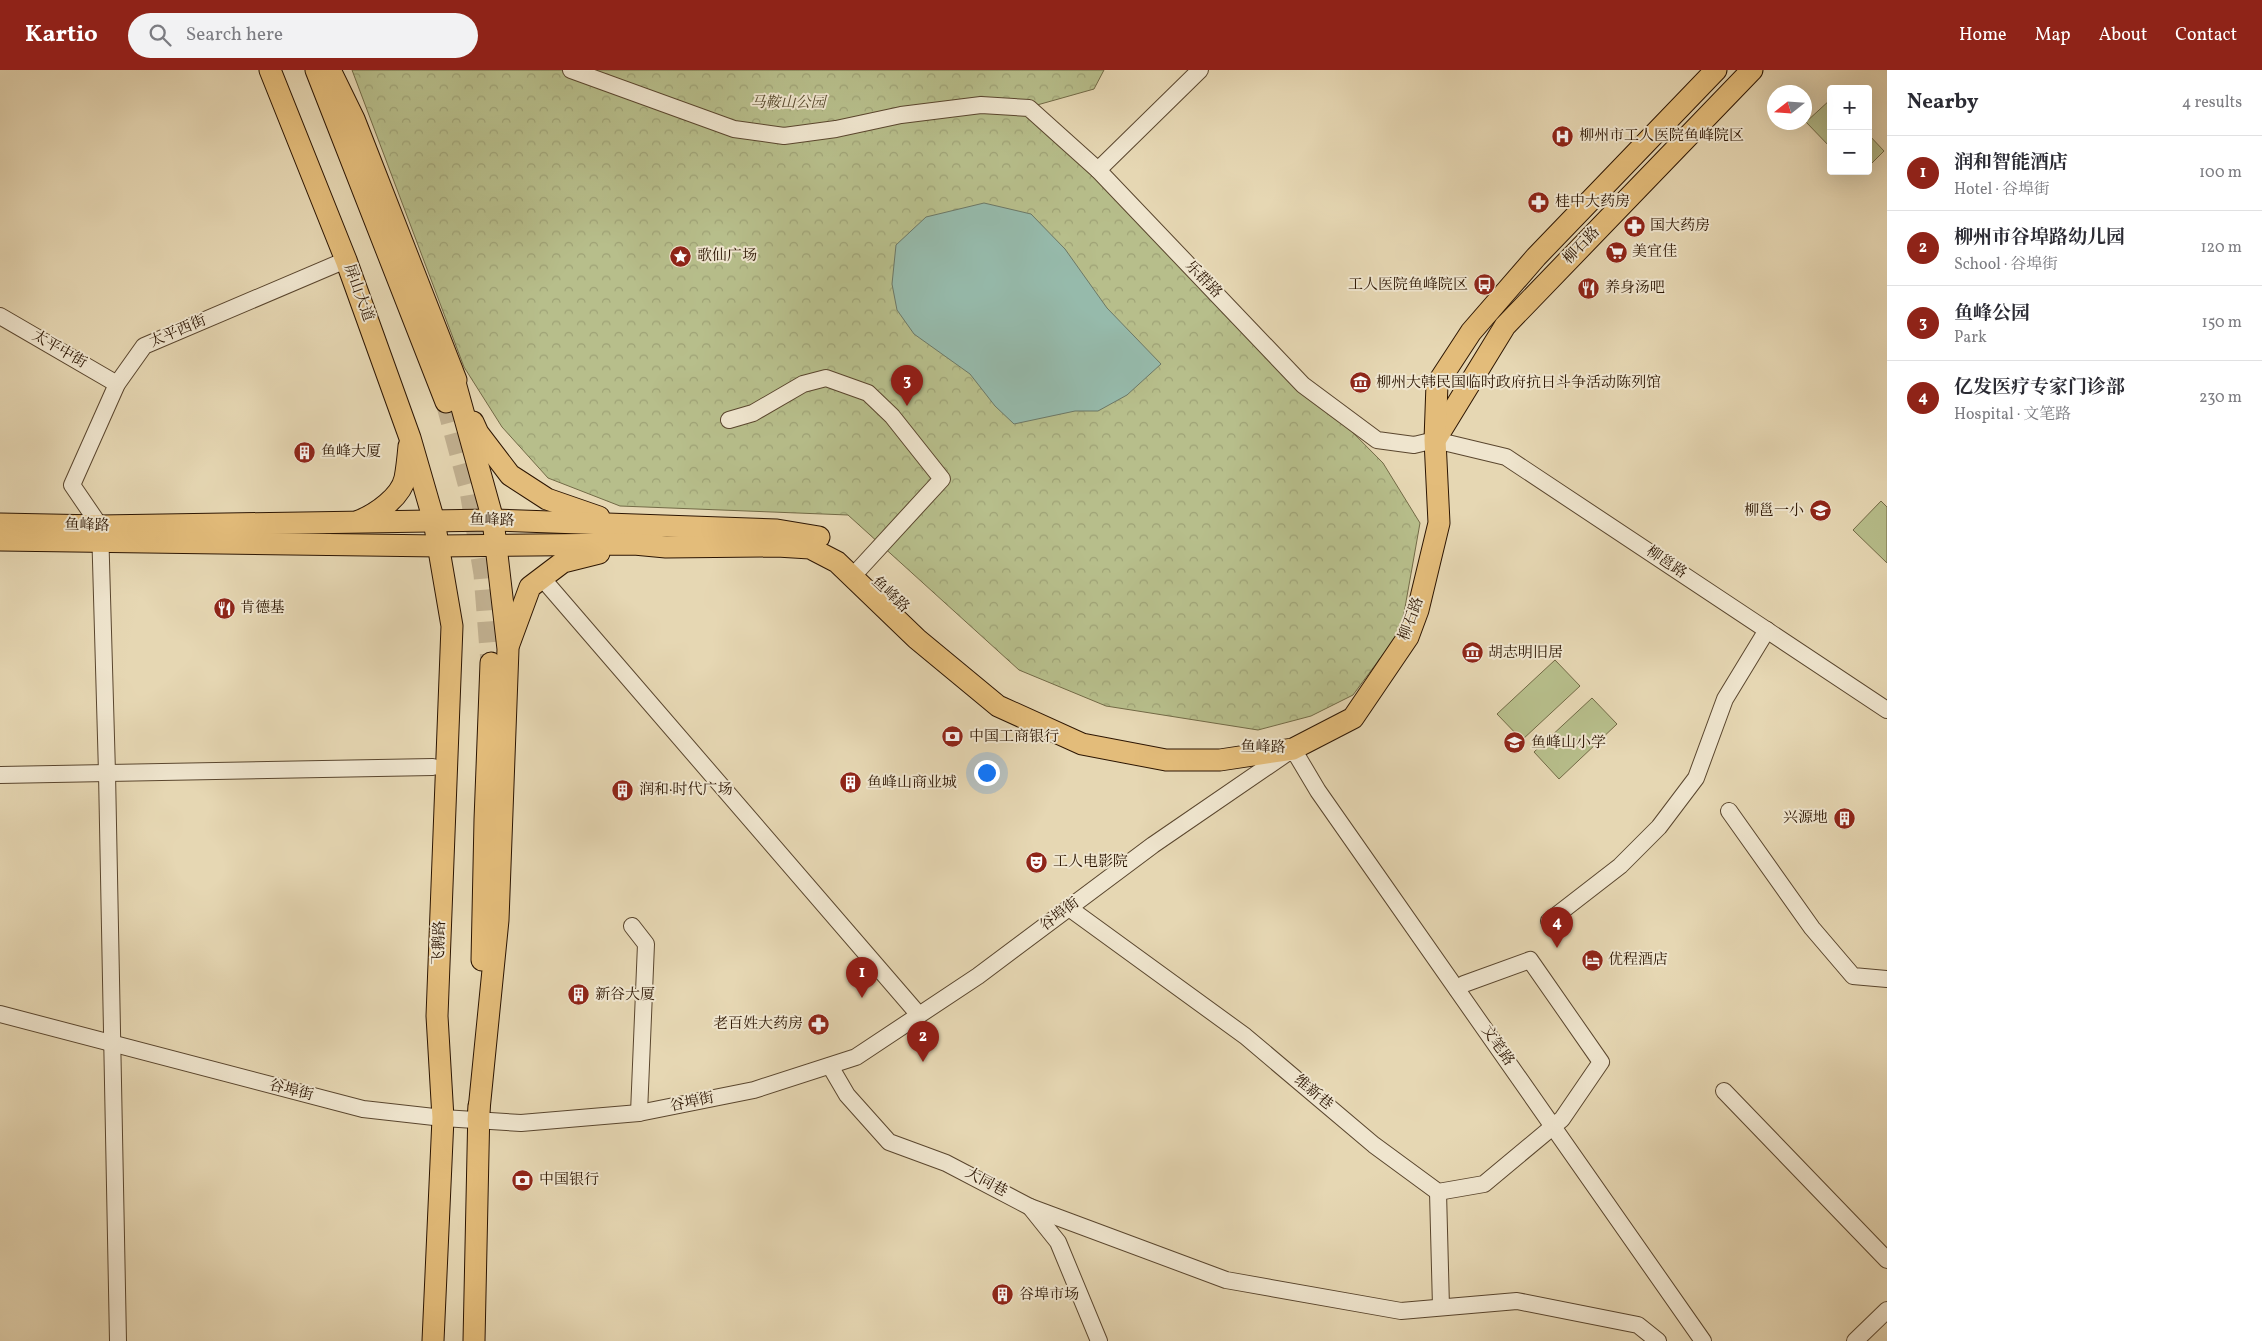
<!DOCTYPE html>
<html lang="en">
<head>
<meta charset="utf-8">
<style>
	:root { --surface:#fff; --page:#f2f2f3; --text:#2b2b33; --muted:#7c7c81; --line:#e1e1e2; --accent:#8f2418 }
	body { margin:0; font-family:Vollkorn,"Noto Serif SC",serif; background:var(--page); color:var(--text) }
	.controls { position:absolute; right:15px; top:15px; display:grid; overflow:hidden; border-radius:5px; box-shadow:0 5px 20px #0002 }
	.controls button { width:45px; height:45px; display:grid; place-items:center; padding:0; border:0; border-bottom:1px solid var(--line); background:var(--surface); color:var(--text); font:25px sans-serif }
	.compass { position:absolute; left:1767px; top:15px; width:45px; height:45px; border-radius:50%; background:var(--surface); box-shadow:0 5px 20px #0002; rotate:253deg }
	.you { position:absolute; left:986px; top:702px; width:18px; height:18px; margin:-12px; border:4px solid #fff; border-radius:50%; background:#1a73e8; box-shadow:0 0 0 8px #1a73e833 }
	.badge { display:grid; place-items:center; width:32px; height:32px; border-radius:50%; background:var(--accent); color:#fff; font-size:16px; font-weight:700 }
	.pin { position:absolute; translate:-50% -41px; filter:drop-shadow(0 1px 2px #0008) }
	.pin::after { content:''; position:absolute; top:26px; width:18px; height:15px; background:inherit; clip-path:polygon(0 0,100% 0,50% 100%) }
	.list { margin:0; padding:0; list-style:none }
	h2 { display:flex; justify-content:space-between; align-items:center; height:65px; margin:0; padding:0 20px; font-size:21px }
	h2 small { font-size:16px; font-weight:400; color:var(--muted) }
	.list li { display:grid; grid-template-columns:32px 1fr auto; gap:15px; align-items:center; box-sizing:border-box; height:75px; padding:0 20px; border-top:1px solid var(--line) }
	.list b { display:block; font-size:19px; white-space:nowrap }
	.list p { margin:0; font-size:16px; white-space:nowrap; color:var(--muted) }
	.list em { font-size:16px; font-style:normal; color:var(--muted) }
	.icon { flex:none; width:28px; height:28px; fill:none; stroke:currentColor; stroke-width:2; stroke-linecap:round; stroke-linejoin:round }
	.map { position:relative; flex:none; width:1887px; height:1271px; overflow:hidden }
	header { display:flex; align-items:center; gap:30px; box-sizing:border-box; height:70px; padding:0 25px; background:var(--accent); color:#fff }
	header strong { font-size:24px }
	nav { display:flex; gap:28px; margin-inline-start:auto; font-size:18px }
	.search { width:350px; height:45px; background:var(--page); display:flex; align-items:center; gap:12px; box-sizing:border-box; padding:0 18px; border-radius:28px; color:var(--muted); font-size:19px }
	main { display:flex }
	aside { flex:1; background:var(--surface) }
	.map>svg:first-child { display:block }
	.park { fill:url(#park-crowns); stroke:#726a46 }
	.pitch { fill:#b7be8b; stroke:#726a46 }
	.water { fill:#96baab; stroke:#6c7867 }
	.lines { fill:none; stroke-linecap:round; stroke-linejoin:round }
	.major-tunnel { stroke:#c1b090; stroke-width:21; stroke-dasharray:21 11; stroke-linecap:butt }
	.minor-casing { stroke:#5a462e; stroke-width:18 }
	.major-casing { stroke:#2c1502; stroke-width:23 }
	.minor { stroke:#efe5ce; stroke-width:16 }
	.major { stroke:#e3bc7a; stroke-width:21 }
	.labels { text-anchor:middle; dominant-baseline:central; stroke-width:4; stroke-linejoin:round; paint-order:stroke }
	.park-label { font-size:15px; font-style:italic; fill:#56482b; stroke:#efe5ce }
	.poi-label { font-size:15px; fill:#2c1502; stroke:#efe5ce; text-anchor:start }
	.street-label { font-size:15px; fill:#2c1502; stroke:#efe5ce }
</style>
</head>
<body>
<header>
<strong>Kartio</strong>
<div class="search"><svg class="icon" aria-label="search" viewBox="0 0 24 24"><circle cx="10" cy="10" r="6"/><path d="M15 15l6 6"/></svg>Search here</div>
<nav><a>Home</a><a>Map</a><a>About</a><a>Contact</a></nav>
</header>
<main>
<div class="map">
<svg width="1887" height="1271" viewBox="0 0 1887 1271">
	<defs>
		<pattern id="park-crowns" width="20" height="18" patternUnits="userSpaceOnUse" patternTransform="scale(1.25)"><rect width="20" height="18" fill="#b7be8b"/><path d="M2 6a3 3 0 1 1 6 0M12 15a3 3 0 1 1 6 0" fill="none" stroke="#9ea276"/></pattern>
	</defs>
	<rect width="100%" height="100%" fill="#e6d7b3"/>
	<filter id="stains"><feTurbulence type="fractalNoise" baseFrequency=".004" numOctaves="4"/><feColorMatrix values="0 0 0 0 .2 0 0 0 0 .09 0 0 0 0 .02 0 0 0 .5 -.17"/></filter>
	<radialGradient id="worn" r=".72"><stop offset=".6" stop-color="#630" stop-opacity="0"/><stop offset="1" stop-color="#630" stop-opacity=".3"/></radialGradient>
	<polygon class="park" points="352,0 1104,0 1094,19 1030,37 1383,393 1420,453 1401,560 1353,625 1311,646 1258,660 1106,636 1019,600 848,445 620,436 548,408 502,357 464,297"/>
	<g class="pitch">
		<polygon points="1831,29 1831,78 1806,52"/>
		<polygon points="1868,64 1884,81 1868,97"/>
		<polygon points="1881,431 1887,437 1887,493 1853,460"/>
		<polygon points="1555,590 1580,616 1522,670 1497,644"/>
		<polygon points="1592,628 1617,654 1559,709 1534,682"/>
	</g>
	<polygon class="water" points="984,133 1031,144 1065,179 1107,238 1161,294 1127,325 1098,341 1075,341 1014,354 995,336 970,304 914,264 897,240 892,214 896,175 926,147"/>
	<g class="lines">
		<polyline class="major-tunnel" points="446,332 470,421 484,504 491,593"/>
		<defs>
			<g id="minor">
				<polyline points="571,0 734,59 784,66 836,59 901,45 981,35 1029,38 1098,100"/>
				<polyline points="1200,0 1098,100 1303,315 1377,370 1414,375 1435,370 1506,387 1887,640"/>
				<polyline points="0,246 117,314"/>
				<polyline points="729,350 753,343 803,314 826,308 868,323 892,346 942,409 852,507"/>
				<polyline points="542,508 919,945"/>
				<polyline points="0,705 433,697"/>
				<polyline points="1729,741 1812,858 1853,906 1887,909"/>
				<polyline points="1069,838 1245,966 1374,1075 1438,1122 1484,1114 1562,1049 1601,992 1530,890 1464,914 1457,919"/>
				<polyline points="1549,851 1620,796 1659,757 1696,708 1725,629 1767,560"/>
				<polyline points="632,856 646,874 639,1043"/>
				<polyline points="0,944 363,1039 443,1048 521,1053 639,1043 754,1020 856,987 978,906 1153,775 1293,679 1318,721 1703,1271"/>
				<polyline points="830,996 847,1025 889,1072 946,1093 1030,1137 1058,1172 1099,1271"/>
				<polyline points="1724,1021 1887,1190"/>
				<polyline points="1438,1122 1441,1237"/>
				<polyline points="1030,1137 1226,1210 1401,1241 1517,1231 1638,1255 1658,1271"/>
				<polyline points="118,1271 107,703 100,456 72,415 117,314 144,276 346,190"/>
				<polyline points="1855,1271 1887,1240"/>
			</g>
			<g id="major">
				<polyline points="270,0 346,190 410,368 434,451 452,556 437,946 443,1048 433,1271"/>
				<polyline points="316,0 446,332"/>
				<polyline points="330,0 354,49 456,310"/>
				<polyline points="451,298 493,450 508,579 498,850 478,1050"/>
				<polyline points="473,352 478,363 510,405 547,429 599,447"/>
				<polyline points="1437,367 1505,256 1752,0"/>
				<path d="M359 451C376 444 401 427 405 408 407 398 408 387 409 376"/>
				<polyline points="0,454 100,456 493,450 777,460 819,467"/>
				<polyline points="0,470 439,476 634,474 666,477 777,476 810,478 837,492 917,569 998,636 1082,674 1166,690 1220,690 1293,679 1353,648 1408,567 1418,540 1439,453 1435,370 1437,314 1471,262 1536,187 1716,0"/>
				<polyline points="509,574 530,517 563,492 599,483"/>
				<polyline points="482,890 485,750 491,593"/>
				<polyline points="474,1271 479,1036"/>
			</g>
		</defs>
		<use href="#minor" class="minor-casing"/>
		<use href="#major" class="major-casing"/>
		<use href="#minor" class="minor"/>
		<use href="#major" class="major"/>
	</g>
	<defs>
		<symbol id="hospital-disc" viewBox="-11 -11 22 22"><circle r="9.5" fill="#8f2418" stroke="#efe5ce"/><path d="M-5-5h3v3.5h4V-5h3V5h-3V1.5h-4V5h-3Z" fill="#fff"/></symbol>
		<symbol id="pharmacy-disc" viewBox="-11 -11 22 22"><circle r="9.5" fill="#8f2418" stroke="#efe5ce"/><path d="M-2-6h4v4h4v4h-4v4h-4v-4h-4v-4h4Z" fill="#fff"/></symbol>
		<symbol id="supermarket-disc" viewBox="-11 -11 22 22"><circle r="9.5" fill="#8f2418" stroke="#efe5ce"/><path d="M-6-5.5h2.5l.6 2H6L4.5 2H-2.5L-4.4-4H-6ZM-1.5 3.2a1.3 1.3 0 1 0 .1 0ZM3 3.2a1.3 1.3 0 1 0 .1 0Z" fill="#fff"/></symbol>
		<symbol id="sight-disc" viewBox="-11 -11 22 22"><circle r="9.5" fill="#8f2418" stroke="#efe5ce"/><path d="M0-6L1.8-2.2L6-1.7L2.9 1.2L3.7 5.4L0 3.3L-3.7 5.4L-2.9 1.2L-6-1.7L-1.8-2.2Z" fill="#fff"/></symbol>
		<symbol id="bus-disc" viewBox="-11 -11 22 22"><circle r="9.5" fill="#8f2418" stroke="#efe5ce"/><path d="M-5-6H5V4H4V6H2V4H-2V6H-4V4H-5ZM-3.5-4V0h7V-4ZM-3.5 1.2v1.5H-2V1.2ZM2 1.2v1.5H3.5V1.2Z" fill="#fff"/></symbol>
		<symbol id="restaurant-disc" viewBox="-11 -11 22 22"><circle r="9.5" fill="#8f2418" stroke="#efe5ce"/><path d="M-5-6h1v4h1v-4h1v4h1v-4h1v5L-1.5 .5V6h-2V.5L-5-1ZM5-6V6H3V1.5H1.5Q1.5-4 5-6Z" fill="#fff"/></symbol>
		<symbol id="museum-disc" viewBox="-11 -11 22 22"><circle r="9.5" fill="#8f2418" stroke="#efe5ce"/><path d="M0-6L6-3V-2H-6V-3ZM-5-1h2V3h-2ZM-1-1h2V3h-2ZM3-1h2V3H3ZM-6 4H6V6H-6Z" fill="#fff"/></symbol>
		<symbol id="building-disc" viewBox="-11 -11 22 22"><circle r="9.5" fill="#8f2418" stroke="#efe5ce"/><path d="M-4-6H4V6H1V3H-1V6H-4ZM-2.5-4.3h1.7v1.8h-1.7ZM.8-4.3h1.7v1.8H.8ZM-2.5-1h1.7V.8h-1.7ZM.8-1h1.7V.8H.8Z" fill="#fff"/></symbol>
		<symbol id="school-disc" viewBox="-11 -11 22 22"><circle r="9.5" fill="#8f2418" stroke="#efe5ce"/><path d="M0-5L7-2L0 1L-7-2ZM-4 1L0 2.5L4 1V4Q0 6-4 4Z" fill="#fff"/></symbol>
		<symbol id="bank-disc" viewBox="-11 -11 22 22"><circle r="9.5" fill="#8f2418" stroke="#efe5ce"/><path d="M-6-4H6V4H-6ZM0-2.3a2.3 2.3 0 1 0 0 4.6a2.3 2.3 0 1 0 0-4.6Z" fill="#fff"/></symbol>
		<symbol id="theatre-disc" viewBox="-11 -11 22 22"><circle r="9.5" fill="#8f2418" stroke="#efe5ce"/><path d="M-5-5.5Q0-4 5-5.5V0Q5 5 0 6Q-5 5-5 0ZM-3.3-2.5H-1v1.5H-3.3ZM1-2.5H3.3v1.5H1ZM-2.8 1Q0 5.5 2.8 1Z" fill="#fff"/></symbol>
		<symbol id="hotel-disc" viewBox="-11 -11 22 22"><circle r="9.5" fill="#8f2418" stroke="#efe5ce"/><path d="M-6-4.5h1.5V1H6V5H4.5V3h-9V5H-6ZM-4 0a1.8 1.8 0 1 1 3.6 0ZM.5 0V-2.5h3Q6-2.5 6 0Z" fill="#fff"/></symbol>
	</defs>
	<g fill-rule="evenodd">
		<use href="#hospital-disc" x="1550" y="54" width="25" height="25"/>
		<use href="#pharmacy-disc" x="1526" y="120" width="25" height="25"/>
		<use href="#pharmacy-disc" x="1622" y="144" width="25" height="25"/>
		<use href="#supermarket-disc" x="1604" y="170" width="25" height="25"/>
		<use href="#sight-disc" x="668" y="174" width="25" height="25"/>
		<use href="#bus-disc" x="1472" y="202" width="25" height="25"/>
		<use href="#restaurant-disc" x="1576" y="206" width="25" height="25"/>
		<use href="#museum-disc" x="1348" y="300" width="25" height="25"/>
		<use href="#building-disc" x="292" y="370" width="25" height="25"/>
		<use href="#school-disc" x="1808" y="428" width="25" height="25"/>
		<use href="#restaurant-disc" x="212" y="526" width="25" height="25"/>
		<use href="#museum-disc" x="1460" y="570" width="25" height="25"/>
		<use href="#bank-disc" x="940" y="654" width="25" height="25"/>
		<use href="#school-disc" x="1502" y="660" width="25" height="25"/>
		<use href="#building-disc" x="838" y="700" width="25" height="25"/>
		<use href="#building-disc" x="610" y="708" width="25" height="25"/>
		<use href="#building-disc" x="1832" y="736" width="25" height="25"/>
		<use href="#theatre-disc" x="1024" y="780" width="25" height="25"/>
		<use href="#hotel-disc" x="1580" y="878" width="25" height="25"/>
		<use href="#building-disc" x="566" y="912" width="25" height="25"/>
		<use href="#pharmacy-disc" x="806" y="942" width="25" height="25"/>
		<use href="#bank-disc" x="510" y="1098" width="25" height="25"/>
		<use href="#building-disc" x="990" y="1212" width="25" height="25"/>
	</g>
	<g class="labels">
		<g class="park-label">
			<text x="788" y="33">马鞍山公园</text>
		</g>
		<g class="poi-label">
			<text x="1579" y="66">柳州市工人医院鱼峰院区</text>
			<text x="1555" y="132">桂中大药房</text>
			<text x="1650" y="156">国大药房</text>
			<text x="1632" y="182">美宜佳</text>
			<text x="697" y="186">歌仙广场</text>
			<text x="1468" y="215" text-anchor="end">工人医院鱼峰院区</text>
			<text x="1605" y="218">养身汤吧</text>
			<text x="1376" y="313">柳州大韩民国临时政府抗日斗争活动陈列馆</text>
			<text x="321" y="382">鱼峰大厦</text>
			<text x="1804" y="441" text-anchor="end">柳邕一小</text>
			<text x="240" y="538">肯德基</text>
			<text x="1488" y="583">胡志明旧居</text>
			<text x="969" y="667">中国工商银行</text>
			<text x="1531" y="673">鱼峰山小学</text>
			<text x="867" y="713">鱼峰山商业城</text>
			<text x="639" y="720">润和·时代广场</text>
			<text x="1828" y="748" text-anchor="end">兴源地</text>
			<text x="1053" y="792">工人电影院</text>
			<text x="1608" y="890">优程酒店</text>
			<text x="595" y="925">新谷大厦</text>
			<text x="803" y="954" text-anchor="end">老百姓大药房</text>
			<text x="539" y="1110">中国银行</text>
			<text x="1019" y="1225">谷埠市场</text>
		</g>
		<g class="street-label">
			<text transform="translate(1582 176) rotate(-46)">柳石路</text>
			<text transform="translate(1203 210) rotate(46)">乐群路</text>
			<text transform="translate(358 223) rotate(70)">屏山大道</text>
			<text transform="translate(178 262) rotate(-23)">太平西街</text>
			<text transform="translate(59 280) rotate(30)">太平中街</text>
			<text transform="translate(492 451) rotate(1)">鱼峰路</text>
			<text transform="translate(87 456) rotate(1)">鱼峰路</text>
			<text transform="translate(1666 493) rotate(34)">柳邕路</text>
			<text transform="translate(890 525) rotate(43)">鱼峰路</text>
			<text transform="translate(1412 549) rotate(-70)">柳石路</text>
			<text transform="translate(1263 678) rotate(1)">鱼峰路</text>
			<text transform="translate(1060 845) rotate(-37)">谷埠街</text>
			<text transform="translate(440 873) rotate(-88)">飞鹅路</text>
			<text transform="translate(1497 976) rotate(55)">文笔路</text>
			<text transform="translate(291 1021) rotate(14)">谷埠街</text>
			<text transform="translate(1313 1023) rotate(40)">维新巷</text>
			<text transform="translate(692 1033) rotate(-12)">谷埠街</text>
			<text transform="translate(986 1113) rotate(28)">大同巷</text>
		</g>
	</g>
	<rect width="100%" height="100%" filter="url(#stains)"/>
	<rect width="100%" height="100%" fill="url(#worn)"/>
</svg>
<div class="controls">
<button>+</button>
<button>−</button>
</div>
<svg class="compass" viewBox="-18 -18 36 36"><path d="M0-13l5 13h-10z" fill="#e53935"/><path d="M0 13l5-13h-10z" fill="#7c7c81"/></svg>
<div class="you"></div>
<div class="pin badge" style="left:862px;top:928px">1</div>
<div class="pin badge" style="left:923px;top:992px">2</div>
<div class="pin badge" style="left:907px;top:336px">3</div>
<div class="pin badge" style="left:1557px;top:878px">4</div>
</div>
<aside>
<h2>Nearby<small>4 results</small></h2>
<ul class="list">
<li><span class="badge">1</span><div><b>润和智能酒店</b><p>Hotel · 谷埠街</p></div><em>100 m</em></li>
<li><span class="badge">2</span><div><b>柳州市谷埠路幼儿园</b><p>School · 谷埠街</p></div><em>120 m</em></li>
<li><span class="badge">3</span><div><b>鱼峰公园</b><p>Park</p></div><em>150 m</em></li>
<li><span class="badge">4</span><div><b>亿发医疗专家门诊部</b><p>Hospital · 文笔路</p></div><em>230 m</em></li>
</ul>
</aside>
</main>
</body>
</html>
